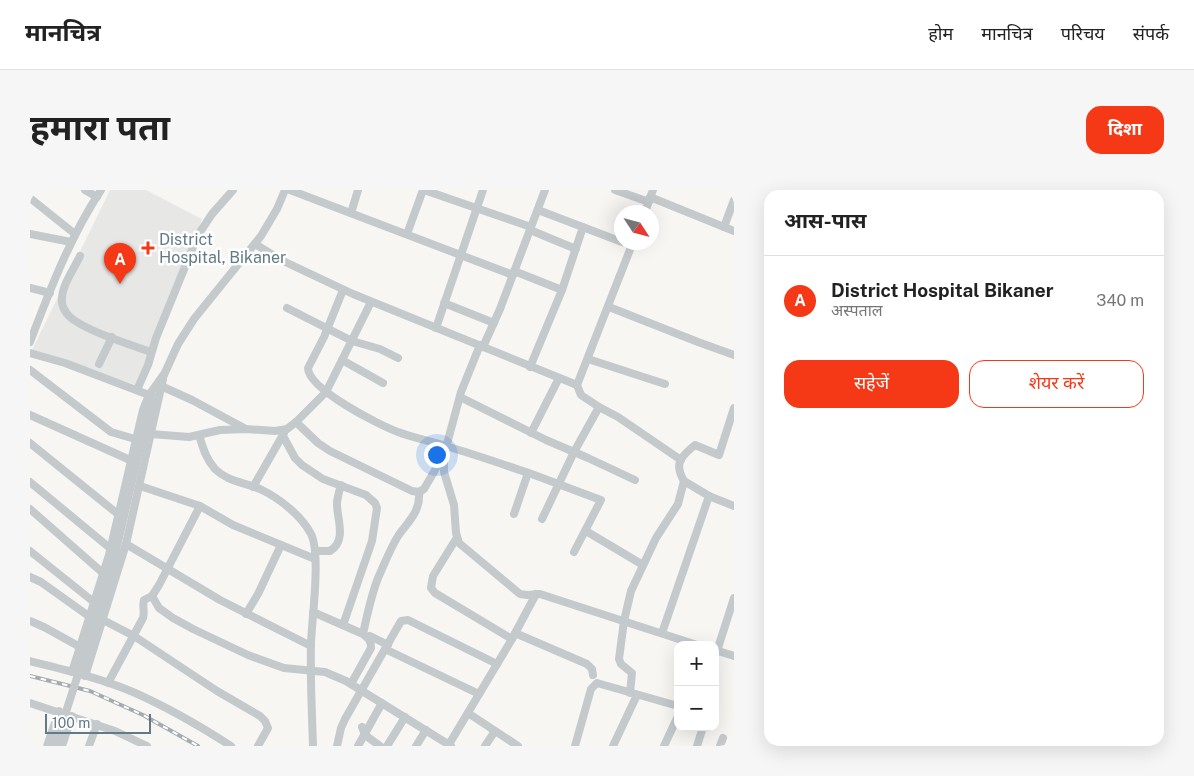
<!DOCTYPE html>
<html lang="hi">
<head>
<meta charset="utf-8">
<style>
	:root { --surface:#fff; --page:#f6f6f6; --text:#222; --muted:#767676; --line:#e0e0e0; --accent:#f53815 }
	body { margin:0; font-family:"Public Sans","Noto Sans Devanagari",sans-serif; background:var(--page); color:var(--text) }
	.controls { position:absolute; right:15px; bottom:15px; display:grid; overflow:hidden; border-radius:10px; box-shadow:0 5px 20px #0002 }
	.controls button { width:45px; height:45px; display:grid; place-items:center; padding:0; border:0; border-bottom:1px solid var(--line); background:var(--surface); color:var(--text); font:25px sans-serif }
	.compass { position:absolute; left:584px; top:15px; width:45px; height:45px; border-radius:50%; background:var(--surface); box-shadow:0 5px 20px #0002; rotate:126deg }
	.scale { position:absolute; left:15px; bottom:12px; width:106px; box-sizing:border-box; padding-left:5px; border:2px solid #627987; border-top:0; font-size:14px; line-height:18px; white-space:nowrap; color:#627987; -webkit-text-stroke:4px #fff; paint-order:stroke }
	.you { position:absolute; left:406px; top:264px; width:18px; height:18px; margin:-12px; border:4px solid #fff; border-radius:50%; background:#1a73e8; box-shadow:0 0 0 8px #1a73e833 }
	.badge { display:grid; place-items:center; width:32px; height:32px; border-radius:50%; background:var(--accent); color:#fff; font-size:16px; font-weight:700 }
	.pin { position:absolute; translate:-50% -41px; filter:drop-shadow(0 1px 2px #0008) }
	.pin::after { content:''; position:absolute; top:26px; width:18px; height:15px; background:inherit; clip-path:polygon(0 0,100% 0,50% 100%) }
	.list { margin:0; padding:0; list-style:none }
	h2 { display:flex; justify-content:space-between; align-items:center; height:65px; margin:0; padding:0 20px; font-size:21px }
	h2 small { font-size:16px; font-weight:400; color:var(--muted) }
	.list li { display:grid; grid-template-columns:32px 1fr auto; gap:15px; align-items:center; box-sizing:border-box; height:90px; padding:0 20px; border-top:1px solid var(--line) }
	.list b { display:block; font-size:19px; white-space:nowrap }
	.list p { margin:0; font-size:16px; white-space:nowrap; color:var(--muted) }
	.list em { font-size:16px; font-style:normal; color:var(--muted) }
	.actions { display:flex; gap:10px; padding:15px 20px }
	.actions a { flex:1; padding:11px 0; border:1px solid var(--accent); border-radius:15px; text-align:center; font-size:18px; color:var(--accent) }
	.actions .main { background:var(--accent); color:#fff }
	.map { position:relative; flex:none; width:704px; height:556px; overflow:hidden; border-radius:15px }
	header { display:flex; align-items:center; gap:30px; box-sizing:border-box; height:70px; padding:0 25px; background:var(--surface); border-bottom:1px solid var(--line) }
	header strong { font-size:24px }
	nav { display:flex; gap:28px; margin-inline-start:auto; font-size:18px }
	.intro { display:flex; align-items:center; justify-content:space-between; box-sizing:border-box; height:120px; padding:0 30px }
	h1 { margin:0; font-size:35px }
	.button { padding:12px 22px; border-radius:15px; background:var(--accent); color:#fff; font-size:18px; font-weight:700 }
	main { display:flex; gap:30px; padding:0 30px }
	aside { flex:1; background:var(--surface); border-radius:15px; box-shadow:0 5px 20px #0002 }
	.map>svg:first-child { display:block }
	.built { fill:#e7e8e6 }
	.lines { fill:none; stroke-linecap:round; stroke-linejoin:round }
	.minor { stroke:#c4c9cc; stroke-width:8 }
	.rail-casing { stroke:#a3acb1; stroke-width:4 }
	.rail { stroke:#fff; stroke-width:2; stroke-dasharray:5.5; stroke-linecap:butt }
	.minor-bridge { stroke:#c4c9cc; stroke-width:8 }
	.poi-dot { fill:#f53815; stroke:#fff; stroke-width:2 }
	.labels { text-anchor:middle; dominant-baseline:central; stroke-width:5; stroke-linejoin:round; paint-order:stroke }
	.poi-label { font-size:16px; fill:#627987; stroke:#fff; text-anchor:start }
</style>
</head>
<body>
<header>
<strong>मानचित्र</strong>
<nav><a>होम</a><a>मानचित्र</a><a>परिचय</a><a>संपर्क</a></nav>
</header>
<div class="intro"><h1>हमारा पता</h1><a class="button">दिशा</a></div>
<main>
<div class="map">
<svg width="704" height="556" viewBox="0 0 704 556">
	<rect width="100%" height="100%" fill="#f7f6f3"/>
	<polygon class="built" points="80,0 116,0 172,29 106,195 2,160"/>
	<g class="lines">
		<g class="minor">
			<polyline points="55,0 67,7"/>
			<polyline points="260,0 483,85"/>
			<polyline points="394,0 501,37"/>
			<polyline points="585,0 619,12"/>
			<polyline points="620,7 704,41"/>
			<polyline points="0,8 45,44"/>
			<polyline points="508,20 592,52"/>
			<polyline points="615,22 623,0"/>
			<polyline points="321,23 328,0"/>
			<polyline points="694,37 704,10"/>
			<polyline points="500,40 546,59"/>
			<polyline points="0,44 41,52"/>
			<polyline points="377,44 393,0"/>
			<polyline points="225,54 251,70 323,104 547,195 603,52"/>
			<path d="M50 66C44 79 32 95 32 109 31 115 35 122 39 126 53 140 101 155 121 162"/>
			<polyline points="484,81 532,100"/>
			<polyline points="0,98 20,103"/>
			<path d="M313 100 294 147 278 178C278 199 349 235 368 242 384 248 400 251 416 256 443 264 469 273 496 282 521 291 546 301 571 310L544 362"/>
			<polyline points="414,113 464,133"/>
			<polyline points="579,117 668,152 704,165"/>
			<polyline points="257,118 322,151 350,159 368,168"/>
			<polyline points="406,138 453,0"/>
			<path d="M0 152C20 100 40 47 71 0"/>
			<polyline points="450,155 431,202 414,265 414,282 424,315 426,343 429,353 490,404 497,405 510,404 667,455"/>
			<polyline points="453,157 470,119 515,0"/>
			<polyline points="0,163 35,173 119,205"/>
			<polyline points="558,169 635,194"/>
			<polyline points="312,170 353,193"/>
			<polyline points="69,174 82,147"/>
			<polyline points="500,177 532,100 553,37"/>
			<polyline points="0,180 81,242 105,249"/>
			<polyline points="133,187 148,154 164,129 231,46 247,19 255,0"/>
			<polyline points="131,196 162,210 214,238"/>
			<polyline points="107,200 118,175 126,148 168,45 182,24 203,0"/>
			<polyline points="430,207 516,250 558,268 605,290"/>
			<polyline points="569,217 588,227 651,270"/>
			<polyline points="0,225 100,270"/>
			<polyline points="266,232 288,253 300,261 382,301 389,302 394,299 412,268"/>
			<polyline points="501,243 529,188"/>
			<polyline points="121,244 159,247 190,240 215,239 245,241 257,239 266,232 296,202 341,112"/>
			<path d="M169 245C173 258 176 269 185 279 198 292 214 292 230 299 249 308 271 325 281 344 291 364 282 428 281 453 280 487 282 522 283 556"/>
			<polyline points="253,246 265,268 272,275 293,289 336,305 345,313 347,318 342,351 313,435"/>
			<polyline points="112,248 125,207"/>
			<polyline points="0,253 89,325"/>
			<path d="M654 291C644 274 650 267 665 255L689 265 704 218"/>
			<polyline points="0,292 81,359"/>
			<polyline points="110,296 170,316 203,335 285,369"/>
			<polyline points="223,297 254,243"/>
			<polyline points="679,306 704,316"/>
			<polyline points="0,319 74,384"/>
			<polyline points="484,324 498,283"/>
			<polyline points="512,329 544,262 569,217 551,205 547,195"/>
			<polyline points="556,341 613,375"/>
			<polyline points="426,349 403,386 401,398 405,403 482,449"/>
			<polyline points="96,354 190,410 281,456"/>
			<polyline points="0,361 65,413"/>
			<path d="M285 361H300C318 350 306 327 307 312 308 306 309 301 311 295"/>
			<polyline points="0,387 11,392 60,427"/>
			<polyline points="122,406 129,418 143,428 163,439 218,465 254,478 295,482 316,491 421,556"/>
			<path d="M283 422 333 444C339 449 341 451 341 458L321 494"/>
			<polyline points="216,424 228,404 251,355"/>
			<polyline points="73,430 104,446 187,501 230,526 235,531 238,538 228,556"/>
			<polyline points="0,431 14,437 50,457"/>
			<polyline points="485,443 557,474 562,479 563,485"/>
			<path d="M333 444C337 425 341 406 348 388 354 375 360 359 368 346 378 332 391 321 389 302"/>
			<polyline points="340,446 358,455"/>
			<polyline points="355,459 449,504"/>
			<polyline points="685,460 704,466"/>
			<polyline points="687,461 704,408"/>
			<path d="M0 471C35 480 70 488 103 502 137 517 170 536 201 556"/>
			<polyline points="42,482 79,365 113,220 119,205 134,184"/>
			<polyline points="55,486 96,354 133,189"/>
			<path d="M78 493 113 428C115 422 112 416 114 410L122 406 129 395 170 316"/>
			<polyline points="600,503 602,483 591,474 589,469 594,431 601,401 626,348 648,314 654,291 679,306 632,443"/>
			<polyline points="0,513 85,541 117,556"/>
			<polyline points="438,523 488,556"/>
			<polyline points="332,537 335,545 350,556"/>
			<polyline points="17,556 29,521"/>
			<polyline points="32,556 42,526"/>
			<polyline points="59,556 67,534"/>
			<polyline points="307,556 311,538 315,529 371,431 378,430 467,474"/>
			<polyline points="328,556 352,513"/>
			<polyline points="357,556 375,527"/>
			<polyline points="386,556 396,540"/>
			<polyline points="418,556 482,449 506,404"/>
			<polyline points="455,556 465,541"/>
			<polyline points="545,556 561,499 567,493 648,516"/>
			<polyline points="583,556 607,505"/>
			<polyline points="634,556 648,526"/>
			<polyline points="667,556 673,537"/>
			<polyline points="690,556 693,548"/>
		</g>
		<defs>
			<polyline id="rail" points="0,486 60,501 113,525 168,556"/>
		</defs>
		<use href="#rail" class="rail-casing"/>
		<use href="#rail" class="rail"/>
		<polyline class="minor-bridge" points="25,556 81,382 112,248"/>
	</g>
	<path class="poi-dot" d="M115.5 50.5h5v5h5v5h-5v5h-5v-5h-5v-5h5z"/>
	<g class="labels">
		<g class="poi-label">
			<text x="129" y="49">District<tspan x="129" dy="18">Hospital, Bikaner</tspan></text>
		</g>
	</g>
</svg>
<div class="controls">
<button>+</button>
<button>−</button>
</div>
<svg class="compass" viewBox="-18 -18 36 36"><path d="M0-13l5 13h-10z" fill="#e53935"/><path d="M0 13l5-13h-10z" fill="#767676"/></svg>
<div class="scale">100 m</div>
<div class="you"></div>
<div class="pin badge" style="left:90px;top:94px">A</div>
</div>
<aside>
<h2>आस-पास<small></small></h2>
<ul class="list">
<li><span class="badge">A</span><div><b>District Hospital Bikaner</b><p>अस्पताल</p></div><em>340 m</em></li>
</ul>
<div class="actions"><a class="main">सहेजें</a><a>शेयर करें</a></div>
</aside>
</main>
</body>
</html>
